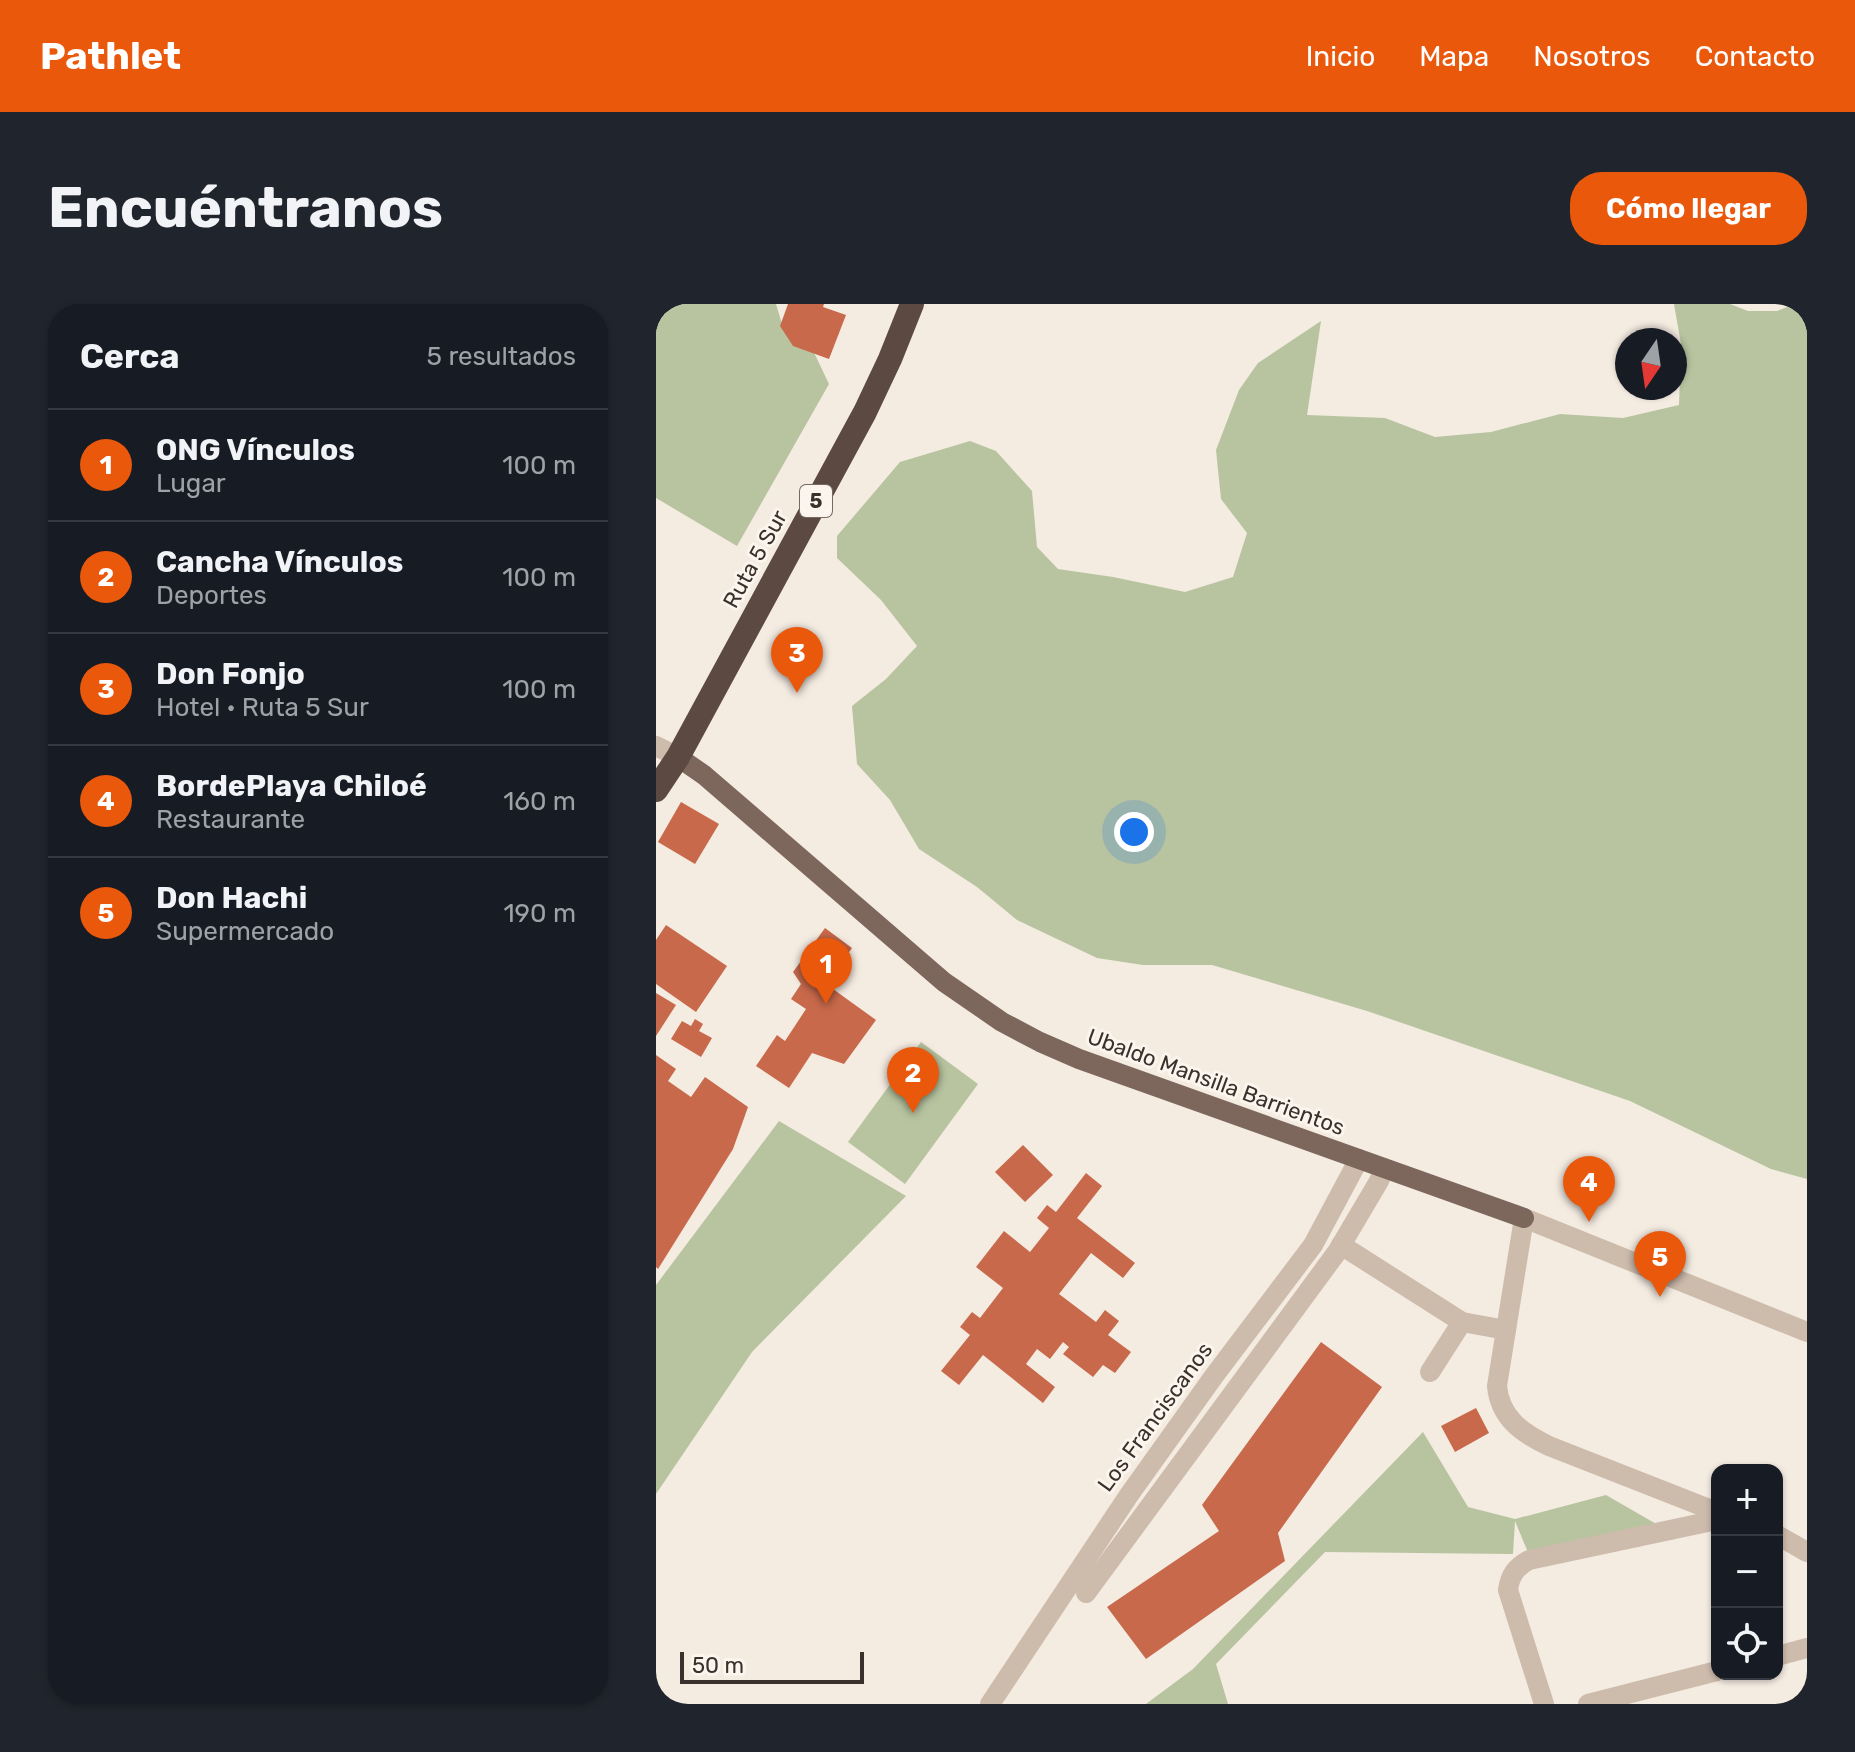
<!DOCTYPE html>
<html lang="es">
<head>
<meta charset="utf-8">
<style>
	:root { --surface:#171b24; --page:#20242c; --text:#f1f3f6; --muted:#9ea1a6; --line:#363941; --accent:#ea580c }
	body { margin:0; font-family:Rubik,sans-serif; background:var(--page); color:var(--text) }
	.controls { position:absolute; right:24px; bottom:24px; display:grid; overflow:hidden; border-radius:16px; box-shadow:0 2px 6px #0004 }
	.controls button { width:72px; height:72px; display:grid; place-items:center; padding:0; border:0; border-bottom:2px solid var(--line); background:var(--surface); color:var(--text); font:40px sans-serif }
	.compass { position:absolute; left:959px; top:24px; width:72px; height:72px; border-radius:50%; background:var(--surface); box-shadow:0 2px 6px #0004; rotate:193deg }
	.scale { position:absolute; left:24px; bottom:20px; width:184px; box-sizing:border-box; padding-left:8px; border:4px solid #3b302b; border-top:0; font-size:22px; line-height:28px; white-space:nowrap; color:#3b302b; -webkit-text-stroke:6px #fbf5ee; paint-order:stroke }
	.you { position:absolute; left:478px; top:528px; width:28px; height:28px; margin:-20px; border:6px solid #fff; border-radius:50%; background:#1a73e8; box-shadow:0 0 0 12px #1a73e833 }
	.badge { display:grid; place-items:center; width:52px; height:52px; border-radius:50%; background:var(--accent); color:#fff; font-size:26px; font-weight:700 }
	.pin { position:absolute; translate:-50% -66px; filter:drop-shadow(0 2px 4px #0008) }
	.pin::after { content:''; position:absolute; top:42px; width:28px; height:24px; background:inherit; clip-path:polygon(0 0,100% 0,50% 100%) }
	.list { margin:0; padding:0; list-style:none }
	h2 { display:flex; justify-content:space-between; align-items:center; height:104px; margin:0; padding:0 32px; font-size:34px }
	h2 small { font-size:26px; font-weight:400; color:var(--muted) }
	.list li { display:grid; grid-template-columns:52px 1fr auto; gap:24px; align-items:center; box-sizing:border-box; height:112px; padding:0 32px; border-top:2px solid var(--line) }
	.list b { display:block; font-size:30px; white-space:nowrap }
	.list p { margin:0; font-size:26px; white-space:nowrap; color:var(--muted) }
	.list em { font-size:26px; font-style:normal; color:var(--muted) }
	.icon { flex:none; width:44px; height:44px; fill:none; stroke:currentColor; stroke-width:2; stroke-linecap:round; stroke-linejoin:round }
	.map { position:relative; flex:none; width:1151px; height:1400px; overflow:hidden; border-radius:32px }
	header { display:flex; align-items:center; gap:48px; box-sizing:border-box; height:112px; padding:0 40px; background:var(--accent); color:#fff }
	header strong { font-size:38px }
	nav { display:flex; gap:44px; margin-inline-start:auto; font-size:28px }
	.intro { display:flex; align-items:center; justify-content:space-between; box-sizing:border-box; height:192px; padding:0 48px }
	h1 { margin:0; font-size:56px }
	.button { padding:20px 36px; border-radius:32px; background:var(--accent); color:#fff; font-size:28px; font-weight:700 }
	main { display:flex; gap:48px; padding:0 48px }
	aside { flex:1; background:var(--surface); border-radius:32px; box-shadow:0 2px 6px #0004 }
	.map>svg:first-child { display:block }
	.green { fill:#b8c4a0 }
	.building { fill:#c8694b }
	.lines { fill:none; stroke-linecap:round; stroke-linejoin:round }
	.minor { stroke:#cdbbac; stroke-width:20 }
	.major { stroke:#7d675c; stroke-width:20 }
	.highway { stroke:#5c4a42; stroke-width:24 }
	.labels { text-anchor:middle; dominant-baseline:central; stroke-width:6; stroke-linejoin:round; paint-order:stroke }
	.shield { fill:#fbf5ee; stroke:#756b66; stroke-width:2 }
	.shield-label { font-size:20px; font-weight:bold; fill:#3b302b }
	.street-label { font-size:22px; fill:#3b302b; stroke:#fbf5ee }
</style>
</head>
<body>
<header>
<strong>Pathlet</strong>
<nav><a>Inicio</a><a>Mapa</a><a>Nosotros</a><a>Contacto</a></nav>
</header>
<div class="intro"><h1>Encuéntranos</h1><a class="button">Cómo llegar</a></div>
<main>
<aside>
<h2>Cerca<small>5 resultados</small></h2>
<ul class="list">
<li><span class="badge">1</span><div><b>ONG Vínculos</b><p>Lugar</p></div><em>100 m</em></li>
<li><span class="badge">2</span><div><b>Cancha Vínculos</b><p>Deportes</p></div><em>100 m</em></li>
<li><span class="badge">3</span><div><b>Don Fonjo</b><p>Hotel · Ruta 5 Sur</p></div><em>100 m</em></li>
<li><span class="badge">4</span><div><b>BordePlaya Chiloé</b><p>Restaurante</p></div><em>160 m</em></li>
<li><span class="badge">5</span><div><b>Don Hachi</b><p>Supermercado</p></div><em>190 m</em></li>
</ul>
</aside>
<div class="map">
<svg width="1151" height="1400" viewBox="0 0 1151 1400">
	<rect width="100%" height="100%" fill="#f4ebe1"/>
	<g class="green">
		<polygon points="0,0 120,0 126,20 152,36 173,80 81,242 0,194"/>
		<polygon points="1018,0 1074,0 1092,7 1121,7 1139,0 1151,0 1151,875 1115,865 974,797 711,707 556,661 487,661 441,654 361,616 321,583 263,545 234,496 201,460 196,402 230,375 261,342 225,296 181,254 181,232 244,158 314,137 340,147 376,187 381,243 402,265 457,273 529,288 577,273 591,229 565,195 560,146 583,86 602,59 665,17 651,111 729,114 779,133 835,128 904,110 967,114 1023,101 1025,40"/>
		<polygon points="265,738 322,780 249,880 192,838"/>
		<polygon points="123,817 250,892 96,1048 0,1190 0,981"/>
		<polygon points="767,1128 812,1203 859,1215 950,1191 1002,1221 873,1251 859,1217 857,1250 669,1248 560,1360 572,1400 490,1400 537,1365"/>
	</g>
	<g class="building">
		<polygon points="132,0 168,0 167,3 190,11 173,55 137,42 124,22"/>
		<polygon points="25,498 63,520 39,560 2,538"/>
		<polygon points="10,621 71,662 40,708 0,680 0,636"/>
		<polygon points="169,624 196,644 170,680 220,716 188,760 156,749 133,784 100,762 121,731 129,737 150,705 135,695 145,680 137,668"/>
		<polygon points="0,689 20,701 0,732"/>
		<polygon points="39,715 47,720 43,727 56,734 45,753 15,735 26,717 35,722"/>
		<polygon points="0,751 20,765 12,777 35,793 49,773 92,803 77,845 2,965 0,963"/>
		<polygon points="367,841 397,871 369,898 339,868"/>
		<polygon points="430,869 446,882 421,914 479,959 467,974 435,949 403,990 440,1018 449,1006 463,1017 452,1031 475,1048 459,1069 447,1061 437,1073 407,1050 413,1043 407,1038 394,1055 381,1045 370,1060 399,1083 387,1099 327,1051 303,1081 285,1067 314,1031 304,1023 316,1008 324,1014 347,984 320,963 348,927 374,948 393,924 381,914 391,901 400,908"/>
		<polygon points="665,1038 726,1083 622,1229 629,1257 490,1355 451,1303 563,1227 546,1201"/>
		<polygon points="820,1104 833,1129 799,1148 785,1122"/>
	</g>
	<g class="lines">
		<g class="minor">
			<polyline points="0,442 22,453"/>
			<polyline points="685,941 806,1018 850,1026"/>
			<polyline points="774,1068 806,1018"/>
			<path d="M1061 1208 893 1142C866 1129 844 1114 841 1082L868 914 1151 1028"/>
			<polyline points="1121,1231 1151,1248"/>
			<polyline points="430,1289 681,948 723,877 728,864"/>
			<polyline points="1121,1352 1151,1344"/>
			<polyline points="334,1400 473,1191 558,1072 657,941 703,855"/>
			<path d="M888 1400 852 1286C854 1271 860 1263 873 1256L1061 1216"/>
			<polyline points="932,1400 1061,1367"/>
		</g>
		<polyline class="major" points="22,453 48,471 288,678 346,718 384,738 423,755 868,914"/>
		<polyline class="highway" points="0,486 22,453 209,108 234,55 256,0"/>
	</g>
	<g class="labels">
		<rect class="shield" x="144" y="181" width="32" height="32" rx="6"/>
		<g class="shield-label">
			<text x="160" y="197">5</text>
		</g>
		<g class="street-label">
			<text transform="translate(99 255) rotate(-61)">Ruta 5 Sur</text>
			<text transform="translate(560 778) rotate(20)">Ubaldo Mansilla Barrientos</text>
			<text transform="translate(499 1113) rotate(-54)">Los Franciscanos</text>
		</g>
	</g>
</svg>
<div class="controls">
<button>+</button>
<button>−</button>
<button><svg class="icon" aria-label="locate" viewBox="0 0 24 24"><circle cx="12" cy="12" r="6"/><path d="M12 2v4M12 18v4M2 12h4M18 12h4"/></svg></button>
</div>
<svg class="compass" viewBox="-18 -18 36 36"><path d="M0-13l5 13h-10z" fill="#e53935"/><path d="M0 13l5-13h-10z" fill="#9ea1a6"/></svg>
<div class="scale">50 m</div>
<div class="you"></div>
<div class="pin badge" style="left:170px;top:700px">1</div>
<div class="pin badge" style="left:257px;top:809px">2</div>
<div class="pin badge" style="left:141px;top:389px">3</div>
<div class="pin badge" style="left:933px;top:918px">4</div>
<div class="pin badge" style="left:1004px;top:993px">5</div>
</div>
</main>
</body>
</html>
